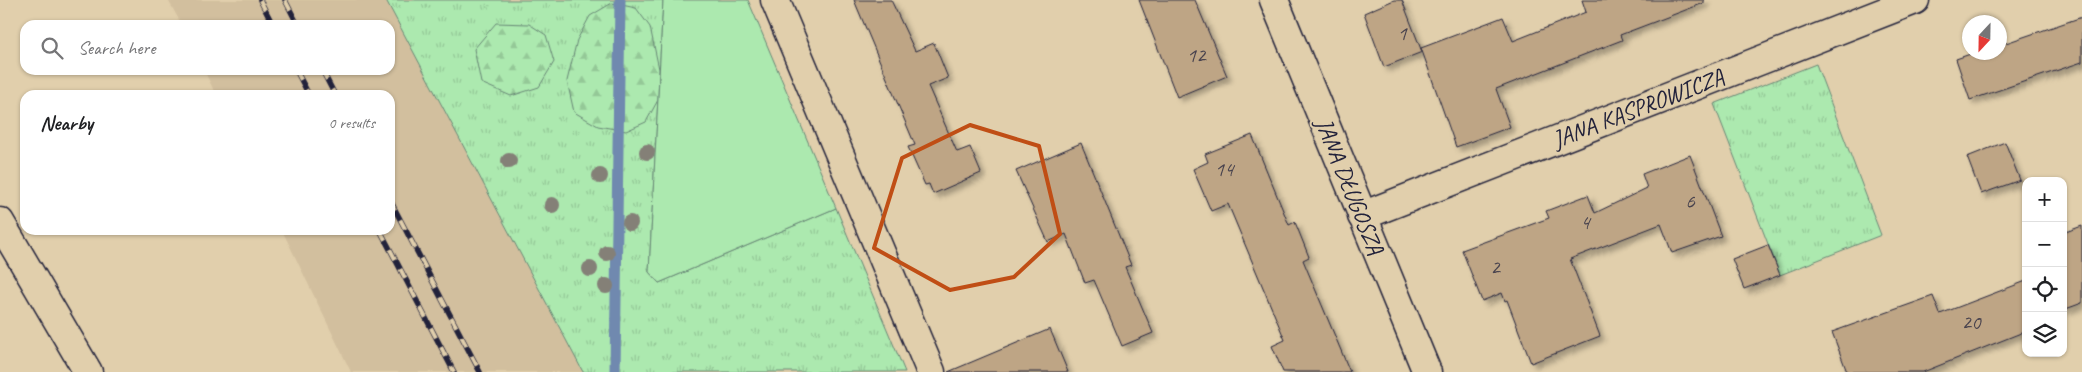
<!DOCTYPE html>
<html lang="en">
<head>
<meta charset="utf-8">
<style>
	:root { --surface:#fff; --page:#f6f6f6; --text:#202124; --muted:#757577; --line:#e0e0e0 }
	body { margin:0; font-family:Caveat,sans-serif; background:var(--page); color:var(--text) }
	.controls { position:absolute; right:15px; bottom:15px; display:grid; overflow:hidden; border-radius:10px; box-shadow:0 1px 4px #0004 }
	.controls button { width:45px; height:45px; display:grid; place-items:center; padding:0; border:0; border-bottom:1px solid var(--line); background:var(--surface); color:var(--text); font:25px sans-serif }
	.compass { position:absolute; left:1962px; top:15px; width:45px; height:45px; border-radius:50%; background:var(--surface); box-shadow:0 1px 4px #0004; rotate:202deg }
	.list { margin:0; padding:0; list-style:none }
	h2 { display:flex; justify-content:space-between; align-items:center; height:65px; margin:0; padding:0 20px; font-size:21px }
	h2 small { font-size:16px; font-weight:400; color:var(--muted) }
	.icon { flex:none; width:28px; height:28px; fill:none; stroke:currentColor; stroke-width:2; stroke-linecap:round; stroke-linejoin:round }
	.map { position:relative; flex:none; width:2082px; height:372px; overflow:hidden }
	.search { position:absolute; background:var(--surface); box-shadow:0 1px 4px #0004; left:20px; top:20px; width:375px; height:55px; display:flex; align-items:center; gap:12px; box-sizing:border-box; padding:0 18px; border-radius:15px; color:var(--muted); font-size:19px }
	.panel { position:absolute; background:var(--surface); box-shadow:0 1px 4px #0004; left:20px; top:90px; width:375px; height:145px; border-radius:15px }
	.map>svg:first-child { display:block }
	.built { fill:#d2bf9e }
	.grass { fill:url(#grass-tufts); stroke:#678675 }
	.forest { fill:url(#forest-firs); stroke:#678675 }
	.park { fill:#ace9af; stroke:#678675 }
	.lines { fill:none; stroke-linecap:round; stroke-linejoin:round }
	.stream { stroke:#6f89af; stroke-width:11 }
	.building { fill:#bea585; stroke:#22223b; filter:url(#shadow) }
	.street-casing { stroke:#22223b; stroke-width:31 }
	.street { stroke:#e1cfac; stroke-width:28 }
	.rail-casing { stroke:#22223b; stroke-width:5.5 }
	.rail { stroke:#e1cfac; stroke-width:4; stroke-dasharray:11; stroke-linecap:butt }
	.tree { fill:#848077 }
	.marked { fill:none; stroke:#c04e15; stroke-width:4; stroke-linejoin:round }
	.labels { text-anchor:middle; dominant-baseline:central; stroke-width:4; stroke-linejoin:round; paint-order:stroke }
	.number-label { font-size:21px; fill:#49434e }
	.street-label { font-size:24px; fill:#22223b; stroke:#e1cfac }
</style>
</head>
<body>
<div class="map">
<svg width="2082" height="372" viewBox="0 0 2082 372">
	<defs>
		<pattern id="grass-tufts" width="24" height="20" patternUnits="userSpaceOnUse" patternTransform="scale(1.25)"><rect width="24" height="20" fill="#ace9af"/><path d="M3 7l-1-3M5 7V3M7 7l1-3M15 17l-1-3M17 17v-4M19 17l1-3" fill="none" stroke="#94c897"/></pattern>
		<pattern id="forest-firs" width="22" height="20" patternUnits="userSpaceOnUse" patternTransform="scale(1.25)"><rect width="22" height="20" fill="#ace9af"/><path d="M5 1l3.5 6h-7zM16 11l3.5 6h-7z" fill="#94c897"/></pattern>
		<filter id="shadow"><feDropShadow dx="4.5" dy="4.5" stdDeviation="2.5" flood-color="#0004"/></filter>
	</defs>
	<rect width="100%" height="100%" fill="#e1cfac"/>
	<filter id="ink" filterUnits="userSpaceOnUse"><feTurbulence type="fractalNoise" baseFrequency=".02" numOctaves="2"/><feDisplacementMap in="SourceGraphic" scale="10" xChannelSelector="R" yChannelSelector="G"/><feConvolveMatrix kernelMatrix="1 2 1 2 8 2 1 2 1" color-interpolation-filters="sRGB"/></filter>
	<g filter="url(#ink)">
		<polygon class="built" points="168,0 386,0 583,372 351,372 282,230 390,230 390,95 216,95 204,70 390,70 390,25 182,25"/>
		<g class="grass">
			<polygon points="386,0 663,0 649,272 659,283 836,208 905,372 583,372"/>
			<polygon points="1816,64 1881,235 1780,275 1714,104"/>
		</g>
		<g class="forest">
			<polygon points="612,3 636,8 650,27 659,69 658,100 646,122 626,131 598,126 574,112 567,81 577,40 590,16"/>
			<polygon points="496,23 529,24 546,35 554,62 539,87 511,96 481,83 474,49"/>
		</g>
		<polygon class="park" points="663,0 748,0 836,208 659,283 649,272"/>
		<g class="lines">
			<polyline class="stream" points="615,372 620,0"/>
		</g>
		<g class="building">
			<polygon points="854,0 891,0 915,51 934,43 948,78 928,86 957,152 970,147 981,173 933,194 929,184 925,185 908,147 915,145"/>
			<polygon points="1139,0 1195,0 1227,76 1177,97"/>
			<polygon points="1394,0 1402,0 1422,52 1384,67 1364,13"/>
			<polygon points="1582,0 1704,0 1704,3 1620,35 1622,40 1496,89 1510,127 1456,147 1421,48 1503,17 1513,41 1586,12"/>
			<polygon points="2082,17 2082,62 1970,100 1956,59 1976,52 2000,52 2000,45"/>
			<polygon points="1252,135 1289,225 1295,222 1309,257 1303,260 1350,372 1283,372 1272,346 1285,340 1228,204 1211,211 1193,169 1208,162 1205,154"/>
			<polygon points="2005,142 2020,180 1981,194 1967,157"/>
			<polygon points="1081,143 1131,265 1125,267 1153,333 1122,346 1094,280 1085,283 1066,234 1048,242 1016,171"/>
			<polygon points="1690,155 1721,236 1672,253 1661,224 1570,259 1600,336 1531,363 1507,300 1505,301 1502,293 1482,301 1462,250 1549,218 1546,211 1588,195 1595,213 1647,188 1642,174"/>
			<polygon points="2082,226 2082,303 2063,310 2063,233"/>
			<polygon points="1768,245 1780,275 1744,289 1732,259"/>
			<polygon points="2026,281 2026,331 1923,372 1847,372 1832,332 1933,296 1940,314"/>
			<polygon points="1050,329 1068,372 948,372"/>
		</g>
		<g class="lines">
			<defs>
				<g id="street">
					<polyline points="775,0 931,372"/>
					<polyline points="1274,0 1427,372"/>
					<polyline points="1362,216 1915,0"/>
					<polyline points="0,222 88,372"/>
				</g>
			</defs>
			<use href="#street" class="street-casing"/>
			<use href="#street" class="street"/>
			<defs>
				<g id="rail">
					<polyline points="260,0 273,25"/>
					<polyline points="285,0 298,25"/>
					<polyline points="296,70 309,95"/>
					<polyline points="322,70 335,95"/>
					<polyline points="390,200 480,372"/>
					<polyline points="380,230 454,372"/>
				</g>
			</defs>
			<use href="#rail" class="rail-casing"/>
			<use href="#rail" class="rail"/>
		</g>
		<g class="tree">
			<circle cx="647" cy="152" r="8"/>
			<circle cx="509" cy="161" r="8"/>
			<circle cx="600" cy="176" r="8"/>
			<circle cx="552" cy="205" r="8"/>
			<circle cx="630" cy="223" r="8"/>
			<circle cx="607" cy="253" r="8"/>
			<circle cx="590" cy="269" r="8"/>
			<circle cx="606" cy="286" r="8"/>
		</g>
	</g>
	<path class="marked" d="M970 125 1039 146 1060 234 1014 277 950 290 874 248 902 158Z"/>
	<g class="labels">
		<g class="number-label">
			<text x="1402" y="33">1</text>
			<text x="1196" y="55">12</text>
			<text x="1224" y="169">14</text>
			<text x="1690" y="201">6</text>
			<text x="1585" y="222">4</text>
			<text x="1495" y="267">2</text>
			<text x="1971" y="322">20</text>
		</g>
		<g class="street-label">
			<text transform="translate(1638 108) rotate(-21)">JANA KASPROWICZA</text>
			<text transform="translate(1350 186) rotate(68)">JANA DŁUGOSZA</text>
		</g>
	</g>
</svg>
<div class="controls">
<button>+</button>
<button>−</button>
<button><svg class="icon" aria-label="locate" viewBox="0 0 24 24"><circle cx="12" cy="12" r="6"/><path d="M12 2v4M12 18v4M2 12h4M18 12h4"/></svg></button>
<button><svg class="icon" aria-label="layers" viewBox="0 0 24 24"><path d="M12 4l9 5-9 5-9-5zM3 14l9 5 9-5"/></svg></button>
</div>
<svg class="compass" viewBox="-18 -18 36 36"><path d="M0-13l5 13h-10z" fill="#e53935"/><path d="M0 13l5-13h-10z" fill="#757577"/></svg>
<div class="search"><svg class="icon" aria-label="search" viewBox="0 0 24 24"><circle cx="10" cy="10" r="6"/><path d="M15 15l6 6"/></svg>Search here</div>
<section class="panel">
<h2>Nearby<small>0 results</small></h2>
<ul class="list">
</ul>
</section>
</div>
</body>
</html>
